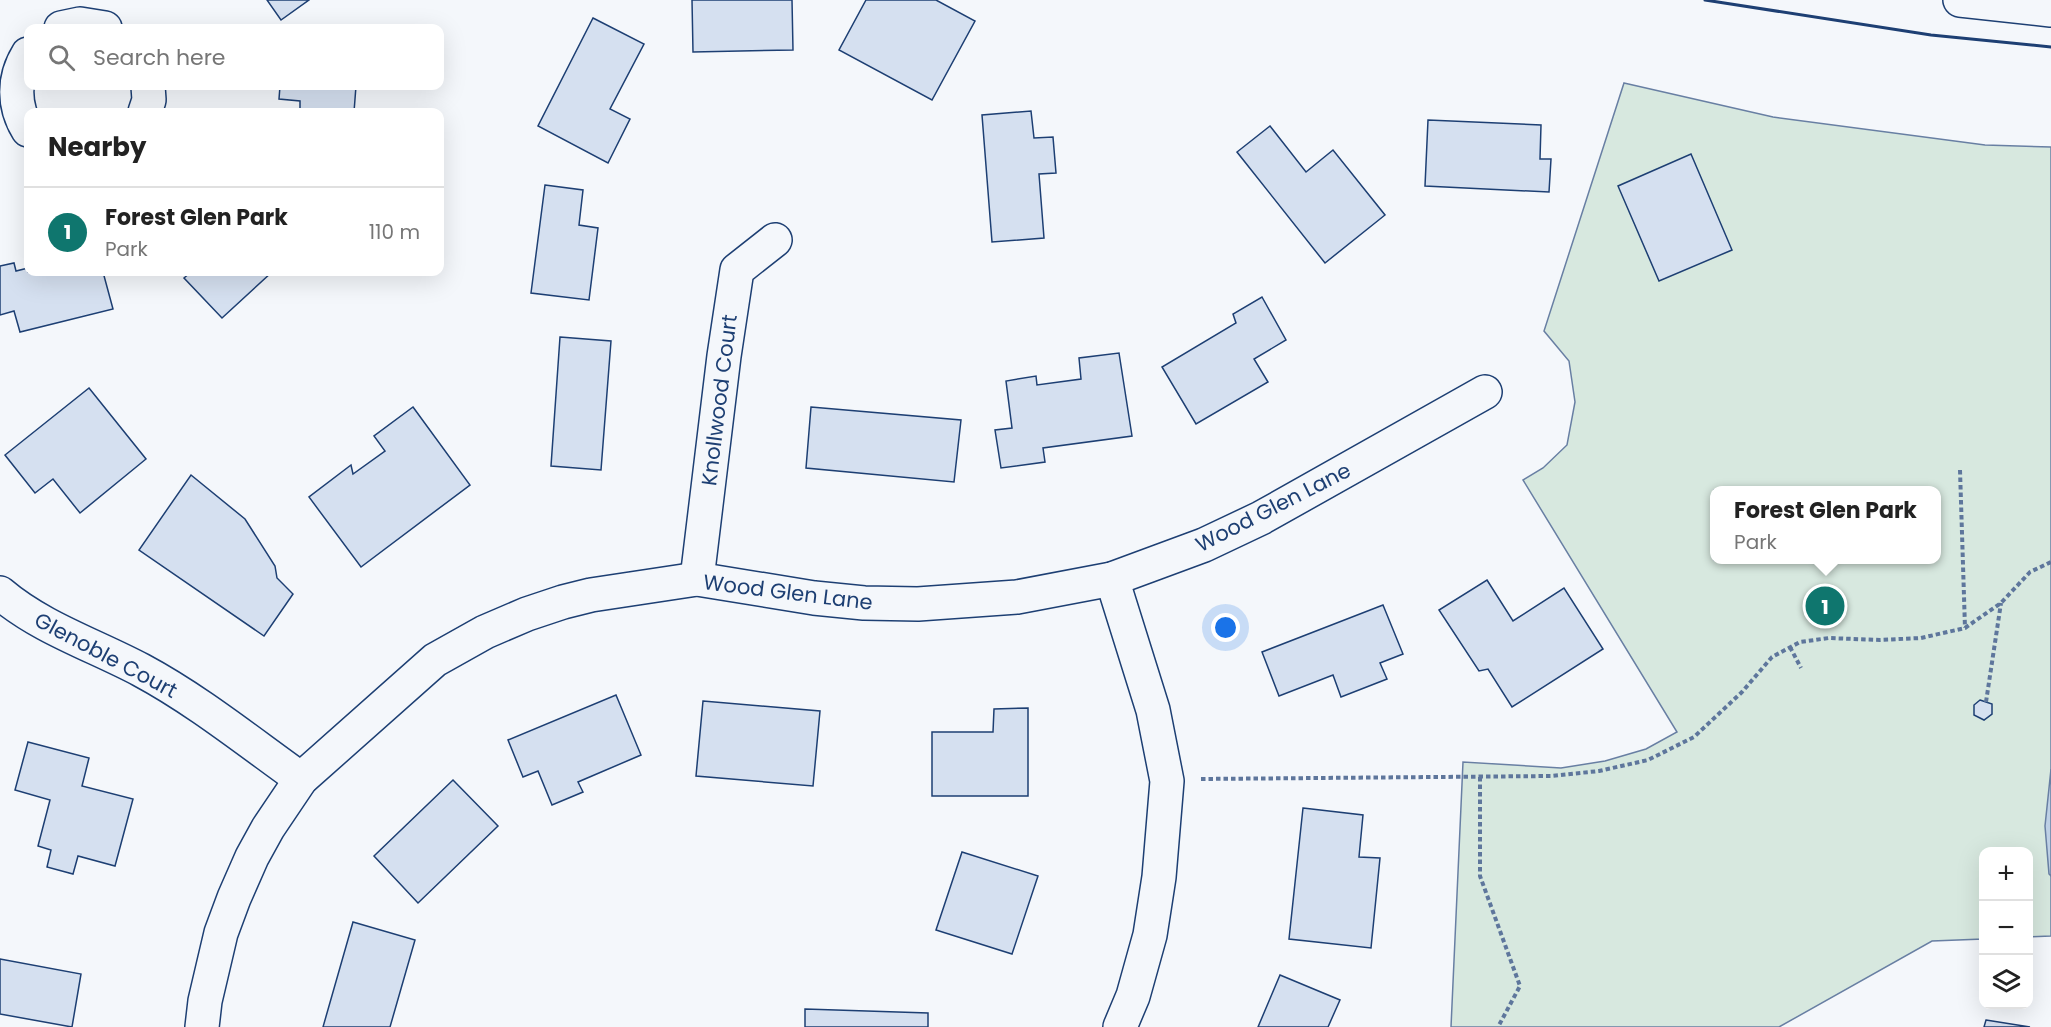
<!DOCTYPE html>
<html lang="en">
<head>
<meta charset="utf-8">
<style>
	:root { --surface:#fff; --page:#f2f2f2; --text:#222; --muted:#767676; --line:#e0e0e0; --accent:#0f766e }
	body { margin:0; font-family:Poppins,sans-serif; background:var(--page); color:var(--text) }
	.controls { position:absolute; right:18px; bottom:18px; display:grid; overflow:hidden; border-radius:12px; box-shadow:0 6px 24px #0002 }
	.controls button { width:54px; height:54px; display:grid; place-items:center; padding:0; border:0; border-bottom:2px solid var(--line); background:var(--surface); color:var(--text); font:30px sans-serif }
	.you { position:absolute; left:1226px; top:628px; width:21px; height:21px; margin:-15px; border:4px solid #fff; border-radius:50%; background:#1a73e8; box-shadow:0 0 0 9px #1a73e833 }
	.badge { display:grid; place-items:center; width:39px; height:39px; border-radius:50%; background:var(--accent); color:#fff; font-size:20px; font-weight:700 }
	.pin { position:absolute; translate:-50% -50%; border:3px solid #fff; box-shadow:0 2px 6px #0006 }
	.popup { position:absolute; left:1710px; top:486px; width:231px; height:78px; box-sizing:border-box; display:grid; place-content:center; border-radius:12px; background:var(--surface); filter:drop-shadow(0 2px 4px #0005); font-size:20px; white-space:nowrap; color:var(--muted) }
	.popup b { font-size:22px; color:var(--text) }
	.popup::after { content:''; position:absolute; left:50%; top:100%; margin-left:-12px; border:12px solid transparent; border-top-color:var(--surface) }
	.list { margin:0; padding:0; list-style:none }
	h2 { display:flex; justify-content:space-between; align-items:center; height:78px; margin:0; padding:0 24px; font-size:26px }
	h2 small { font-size:20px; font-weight:400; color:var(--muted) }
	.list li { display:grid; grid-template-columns:39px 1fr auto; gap:18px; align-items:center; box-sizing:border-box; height:90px; padding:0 24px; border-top:2px solid var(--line) }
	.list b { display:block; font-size:22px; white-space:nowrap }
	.list p { margin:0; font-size:20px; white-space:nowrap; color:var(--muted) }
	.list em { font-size:20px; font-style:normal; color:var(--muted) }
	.icon { flex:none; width:33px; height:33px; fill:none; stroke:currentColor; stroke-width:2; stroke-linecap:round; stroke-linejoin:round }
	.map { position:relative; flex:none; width:2051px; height:1027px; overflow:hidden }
	.search { position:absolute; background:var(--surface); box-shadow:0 6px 24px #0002; left:24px; top:24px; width:420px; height:66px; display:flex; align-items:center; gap:15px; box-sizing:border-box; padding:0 21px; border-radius:12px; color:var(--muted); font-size:22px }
	.panel { position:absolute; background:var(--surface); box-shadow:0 6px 24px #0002; left:24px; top:108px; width:420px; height:168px; border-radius:12px }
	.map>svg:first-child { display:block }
	.green { fill:#d7e8df; stroke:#687fa3; stroke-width:1.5; fill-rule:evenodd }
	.water { fill:#bed0e5; stroke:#687fa3; stroke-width:1.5 }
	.building { fill:#d5e0f0; stroke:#1d3f73; stroke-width:1.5 }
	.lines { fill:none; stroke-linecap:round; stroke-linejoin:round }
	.street-casing { stroke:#1d3f73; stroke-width:36 }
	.highway-casing { stroke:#1d3f73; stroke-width:36 }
	.path { stroke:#5e769c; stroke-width:4; stroke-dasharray:4.5 3; stroke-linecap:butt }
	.street { stroke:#f4f7fb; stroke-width:33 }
	.highway { stroke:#f4f7fb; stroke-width:33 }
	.wall { stroke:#1d3f73; stroke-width:3 }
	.labels { text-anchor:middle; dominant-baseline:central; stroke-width:4.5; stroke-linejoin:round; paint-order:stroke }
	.street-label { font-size:21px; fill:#1d3f73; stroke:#f4f7fb }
</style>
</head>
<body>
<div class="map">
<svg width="2051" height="1027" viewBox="0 0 2051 1027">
	<rect width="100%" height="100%" fill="#f4f7fb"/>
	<path class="green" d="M1624 83 1773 117 1985 145 2051 147V936L2029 937 2028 852H1984L1983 939 1932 941 1779 1027H1451L1463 762 1561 768 1605 761 1646 749 1677 732 1523 480 1543 468 1567 445 1575 402 1569 361 1544 331ZM1714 490H1936V560H1714Z"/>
	<polygon class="water" points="2051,769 2051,876 2049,874 2045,826"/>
	<g class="building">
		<polygon points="267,0 309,0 281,20"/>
		<polygon points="692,0 792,0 793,50 693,52"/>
		<polygon points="866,0 936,0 975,21 932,100 839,50"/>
		<polygon points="593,18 644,44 610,109 630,119 608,163 538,126"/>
		<polygon points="280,86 356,86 354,112 300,112 300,101 279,99"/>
		<polygon points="1031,111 1034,138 1053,137 1056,173 1039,174 1044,238 992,242 982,115"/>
		<polygon points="1428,120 1541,125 1540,159 1551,159 1549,192 1425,186"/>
		<polygon points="1270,126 1306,172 1333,150 1385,215 1325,263 1237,152"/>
		<polygon points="1691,154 1732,250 1659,281 1618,186"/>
		<polygon points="545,185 583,190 579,225 598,228 589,300 531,293"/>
		<polygon points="14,263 16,271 28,268 28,272 103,272 113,309 20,332 14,311 0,315 0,266"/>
		<polygon points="191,272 272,272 222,318 184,278"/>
		<polygon points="1262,297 1286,340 1254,359 1268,382 1196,424 1162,367 1236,323 1233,314"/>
		<polygon points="560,337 611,341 601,470 551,466"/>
		<polygon points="1119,353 1132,436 1043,448 1045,462 1001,468 995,430 1012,428 1006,381 1036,376 1037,385 1081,379 1079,358"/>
		<polygon points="89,388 146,459 80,513 53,479 35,493 5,455"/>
		<polygon points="413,407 470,485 361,567 309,497 351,465 353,474 385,451 374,436"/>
		<polygon points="811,407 961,420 954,482 806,468"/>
		<polygon points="191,475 245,519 275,566 277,578 293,594 264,636 139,550"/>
		<polygon points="1487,580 1513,621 1564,588 1603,649 1512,707 1488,669 1479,671 1439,610"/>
		<polygon points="1383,605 1403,654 1380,663 1387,679 1341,697 1333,675 1279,696 1262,652"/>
		<polygon points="616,695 641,755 578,782 583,792 552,805 538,771 523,777 508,740"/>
		<polygon points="1980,700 1992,704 1992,714 1984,720 1974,715 1974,705"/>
		<polygon points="703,701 820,711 813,786 696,776"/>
		<polygon points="1028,708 1028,796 932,796 932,732 993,732 994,709"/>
		<polygon points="28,742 89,758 82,786 133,799 115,866 78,856 73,874 47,867 51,850 38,846 50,800 15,790"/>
		<polygon points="453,780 498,826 418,903 374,856"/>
		<polygon points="1303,808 1363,815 1359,857 1380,858 1371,948 1289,939"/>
		<polygon points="962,852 1038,876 1012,954 936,930"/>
		<polygon points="353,922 415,940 390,1027 323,1027"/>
		<polygon points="0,959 81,974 72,1027 0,1014"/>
		<polygon points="1280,975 1340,1000 1328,1027 1258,1027"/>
		<polygon points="805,1009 928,1013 928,1027 805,1027"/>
		<polygon points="1986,1020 2030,1027 1984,1027"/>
	</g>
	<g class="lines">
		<defs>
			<g id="street">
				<polyline points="61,28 80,24 105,28"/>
				<path d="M28 54C13 78 13 106 28 130"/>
				<polyline points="145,112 149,100 148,86"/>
				<polyline points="697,579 724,356 737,270 775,240"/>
				<polyline points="1112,579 1153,710 1167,781 1159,877 1150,935 1133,996 1120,1027"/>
				<path d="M0 593C41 628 94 645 141 670 197 700 249 742 301 779"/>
				<polyline points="202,1027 205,1001 221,933 234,898 252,857 268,828 301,779 435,660 485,632 527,614 563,602 591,595 697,579 814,598 864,603 918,604 1017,597 1112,579 1204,545 1261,518 1485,392"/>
			</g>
			<polyline id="highway" points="1960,0 2051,10"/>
		</defs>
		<use href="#street" class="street-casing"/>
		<use href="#highway" class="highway-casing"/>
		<g class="path">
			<polyline points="1960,470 1965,628"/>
			<polyline points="1790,647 1801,668"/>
			<polyline points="1986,702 2001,603"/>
			<polyline points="1480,777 1480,876 1520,986 1498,1027"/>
			<polyline points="1201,779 1551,776 1599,771 1648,760 1694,737 1742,692 1772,657 1800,642 1829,638 1880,640 1921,638 1965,628 2001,603 2030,572 2051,562"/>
		</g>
		<use href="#street" class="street"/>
		<use href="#highway" class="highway"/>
		<polyline class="wall" points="1705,0 1931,35 2051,47"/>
	</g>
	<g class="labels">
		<g class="street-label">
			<text transform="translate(719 400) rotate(-83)">Knollwood Court</text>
			<text transform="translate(1273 507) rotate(-27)">Wood Glen Lane</text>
			<text transform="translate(788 592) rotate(7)">Wood Glen Lane</text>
			<text transform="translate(106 655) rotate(28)">Glenoble Court</text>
		</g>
	</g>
</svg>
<div class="controls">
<button>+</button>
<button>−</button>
<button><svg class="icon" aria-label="layers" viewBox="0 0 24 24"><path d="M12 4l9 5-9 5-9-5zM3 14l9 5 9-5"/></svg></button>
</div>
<div class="you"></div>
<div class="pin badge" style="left:1825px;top:606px">1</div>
<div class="popup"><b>Forest Glen Park</b>Park</div>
<div class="search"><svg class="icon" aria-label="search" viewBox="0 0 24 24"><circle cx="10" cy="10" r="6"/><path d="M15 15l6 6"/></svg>Search here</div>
<section class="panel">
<h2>Nearby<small></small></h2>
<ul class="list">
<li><span class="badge">1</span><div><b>Forest Glen Park</b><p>Park</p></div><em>110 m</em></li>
</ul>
</section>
</div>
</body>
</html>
